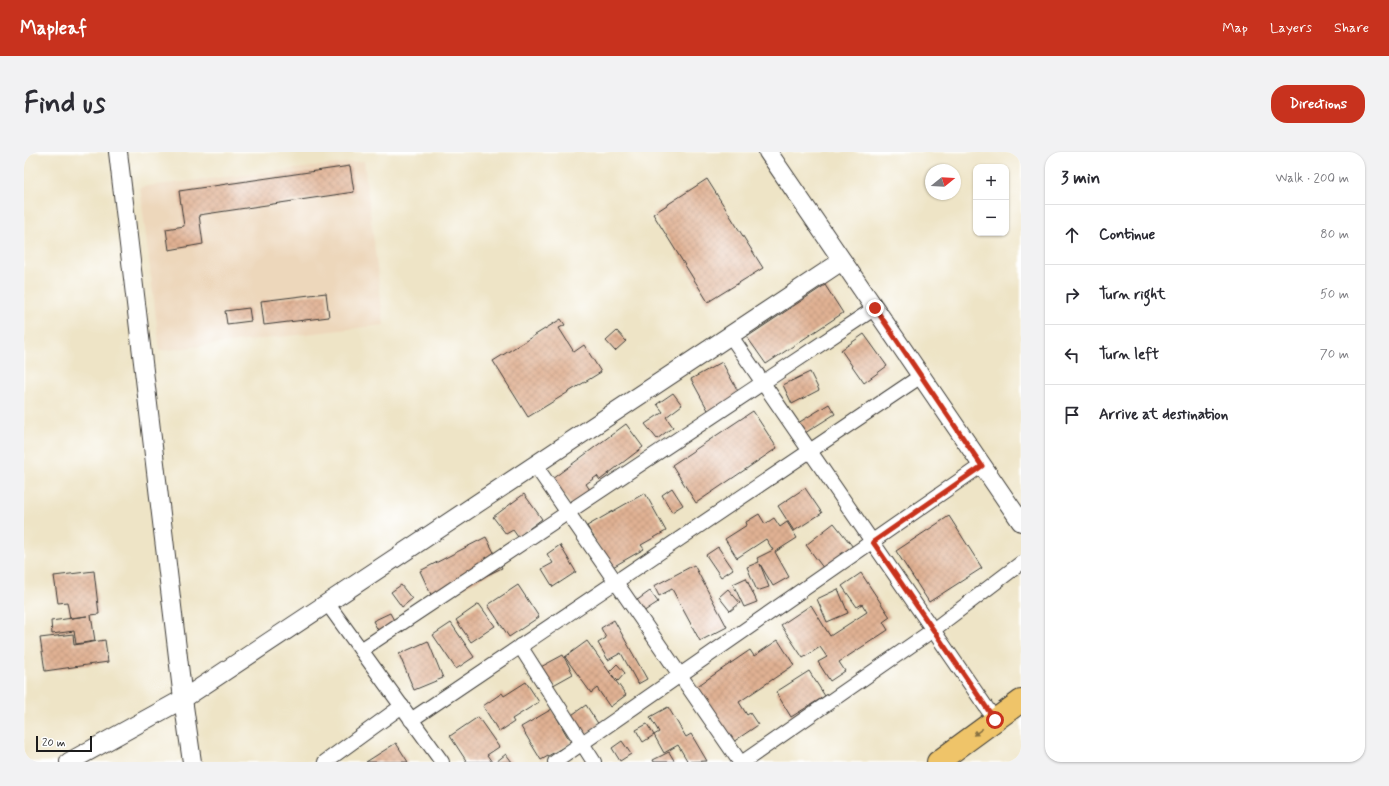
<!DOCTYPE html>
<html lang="en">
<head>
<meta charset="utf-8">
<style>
	:root { --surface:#fff; --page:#f2f2f3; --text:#2b2b33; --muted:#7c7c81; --line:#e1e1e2; --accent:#c8321e }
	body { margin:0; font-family:Mynerve,sans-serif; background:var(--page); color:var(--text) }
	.controls { position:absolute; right:12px; top:12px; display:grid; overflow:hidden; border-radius:8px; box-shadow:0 1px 3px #0004 }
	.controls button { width:36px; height:36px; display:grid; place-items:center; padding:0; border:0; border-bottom:1px solid var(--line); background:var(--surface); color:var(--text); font:20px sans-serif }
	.compass { position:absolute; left:901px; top:12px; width:36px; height:36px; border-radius:50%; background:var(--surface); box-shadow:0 1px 3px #0004; rotate:72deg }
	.scale { position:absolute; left:12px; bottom:10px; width:56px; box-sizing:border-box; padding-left:4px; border:2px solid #1c1c1c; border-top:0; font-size:11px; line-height:14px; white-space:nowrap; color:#1c1c1c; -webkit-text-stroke:3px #fff; paint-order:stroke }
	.stop { position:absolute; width:12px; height:12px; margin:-9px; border:3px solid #c8321e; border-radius:50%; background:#fff }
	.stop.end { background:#c8321e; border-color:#fff; box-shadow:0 1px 4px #0008 }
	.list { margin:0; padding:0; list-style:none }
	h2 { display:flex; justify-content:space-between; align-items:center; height:52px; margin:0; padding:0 16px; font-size:17px }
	h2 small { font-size:13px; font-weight:400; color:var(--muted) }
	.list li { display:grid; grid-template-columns:26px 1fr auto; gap:12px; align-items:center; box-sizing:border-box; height:60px; padding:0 16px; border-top:1px solid var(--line) }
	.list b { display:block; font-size:15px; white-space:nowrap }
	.list em { font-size:13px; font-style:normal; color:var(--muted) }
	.icon { flex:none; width:22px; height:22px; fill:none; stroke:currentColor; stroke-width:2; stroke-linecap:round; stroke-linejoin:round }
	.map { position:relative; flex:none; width:997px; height:610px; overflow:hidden; border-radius:16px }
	header { display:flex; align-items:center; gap:24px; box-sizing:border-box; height:56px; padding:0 20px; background:var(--accent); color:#fff }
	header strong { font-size:19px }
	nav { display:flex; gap:22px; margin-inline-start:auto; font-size:14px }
	.intro { display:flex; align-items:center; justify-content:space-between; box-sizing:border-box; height:96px; padding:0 24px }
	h1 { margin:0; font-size:28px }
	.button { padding:10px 18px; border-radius:16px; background:var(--accent); color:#fff; font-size:14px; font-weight:700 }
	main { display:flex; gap:24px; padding:0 24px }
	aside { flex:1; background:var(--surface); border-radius:16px; box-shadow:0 1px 3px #0004 }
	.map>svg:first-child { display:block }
	.built { fill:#edd7bb }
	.building { fill:url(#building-cross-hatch) }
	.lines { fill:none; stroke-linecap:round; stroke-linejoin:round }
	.minor-casing { stroke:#3c3a36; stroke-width:16 }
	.tertiary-casing { stroke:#3c3a36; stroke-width:20 }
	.primary-casing { stroke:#3c3a36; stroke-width:24 }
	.minor { stroke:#fff; stroke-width:14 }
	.tertiary { stroke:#fff; stroke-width:18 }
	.primary { stroke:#efc469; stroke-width:22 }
	.oneway { fill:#867042 }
	.route { stroke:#c8321e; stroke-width:5 }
</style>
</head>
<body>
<header>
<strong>Mapleaf</strong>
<nav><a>Map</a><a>Layers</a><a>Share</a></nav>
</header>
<div class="intro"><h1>Find us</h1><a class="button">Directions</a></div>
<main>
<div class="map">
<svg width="997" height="610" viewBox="0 0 997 610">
	<defs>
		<pattern id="building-cross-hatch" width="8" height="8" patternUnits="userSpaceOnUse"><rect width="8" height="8" fill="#e0b193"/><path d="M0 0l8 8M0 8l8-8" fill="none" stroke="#c0987e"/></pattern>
	</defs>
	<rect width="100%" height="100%" fill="#fff"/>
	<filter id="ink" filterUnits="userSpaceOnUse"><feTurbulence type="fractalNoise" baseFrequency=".025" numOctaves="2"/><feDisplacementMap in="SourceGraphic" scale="8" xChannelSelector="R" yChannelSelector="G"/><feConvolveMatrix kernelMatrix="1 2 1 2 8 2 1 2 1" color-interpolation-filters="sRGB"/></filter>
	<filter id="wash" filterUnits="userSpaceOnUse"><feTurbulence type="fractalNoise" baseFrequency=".012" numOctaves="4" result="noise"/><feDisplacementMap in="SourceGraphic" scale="16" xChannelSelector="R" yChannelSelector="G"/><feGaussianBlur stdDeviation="0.9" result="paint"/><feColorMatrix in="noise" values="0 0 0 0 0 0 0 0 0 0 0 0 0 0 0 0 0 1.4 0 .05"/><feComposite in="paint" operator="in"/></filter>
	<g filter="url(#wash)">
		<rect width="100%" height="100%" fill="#eee4c6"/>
		<polygon class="built" points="340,9 360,173 136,199 116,35"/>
		<g id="blocks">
			<g class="building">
				<polygon points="326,14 330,40 175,63 179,92 145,98 142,77 160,74 155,39"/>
				<polygon points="683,27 739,116 684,150 629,62"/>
				<polygon points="801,133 819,161 742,212 723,185"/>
				<polygon points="302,141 305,165 240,173 237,149"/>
				<polygon points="225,156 227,169 203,172 201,159"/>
				<polygon points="537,167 541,173 535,176 550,200 560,193 577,220 504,265 469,209"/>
				<polygon points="593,179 602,189 591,199 582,189"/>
				<polygon points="840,182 863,214 840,231 817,198"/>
				<polygon points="698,210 716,243 685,260 667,227"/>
				<polygon points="786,220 795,238 768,252 759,233"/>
				<polygon points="649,241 658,253 642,265 649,275 633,287 621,272 639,260 633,252"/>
				<polygon points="805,252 811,262 781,281 774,271"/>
				<polygon points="729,259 753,296 672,351 648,313"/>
				<polygon points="602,272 619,295 576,328 573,324 562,332 570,344 551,358 528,327"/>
				<polygon points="648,336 659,353 648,360 638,343"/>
				<polygon points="781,336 798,361 770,379 754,354"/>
				<polygon points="621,341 642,379 617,393 620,397 587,416 563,374"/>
				<polygon points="500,342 518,367 494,385 489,378 482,382 469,365"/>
				<polygon points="735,362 741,372 750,366 756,375 763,370 773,386 751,400 765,425 749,434 736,412 745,435 733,439 723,415 735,410 733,406 749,398 742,387 713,406 701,387 723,373 722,370"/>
				<polygon points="925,364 958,416 905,450 872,399"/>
				<polygon points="810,371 829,395 800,417 782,393"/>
				<polygon points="462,385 478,416 410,449 396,419"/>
				<polygon points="536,393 552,420 529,435 518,417 529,411 523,402"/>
				<polygon points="694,395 709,417 697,425 682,403"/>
				<polygon points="670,413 703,475 676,489 648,437 635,444 630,434"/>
				<polygon points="70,419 75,462 67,463 71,489 52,492 50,479 28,482 27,469 63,464 46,466 43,450 34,451 30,424"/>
				<polygon points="837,421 866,465 859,470 864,478 815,510 821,519 806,529 794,510 803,505 796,495 779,506 757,473 787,453 806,484 843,460 838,452 833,455 818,434"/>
				<polygon points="722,426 733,450 720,455 709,432"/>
				<polygon points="377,433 388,447 378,455 367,440"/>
				<polygon points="494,433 515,465 485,485 464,453"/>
				<polygon points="704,437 716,451 706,459 695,445"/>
				<polygon points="814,437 824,461 803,470 793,447"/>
				<polygon points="626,439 634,450 619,460 612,449"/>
				<polygon points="455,452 471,474 447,490 432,468"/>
				<polygon points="366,461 373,474 356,482 349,469"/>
				<polygon points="590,468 623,527 614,532 597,501 584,508 574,491 582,486 577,476"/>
				<polygon points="427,471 450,505 432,517 409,483"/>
				<polygon points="49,482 50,493 81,488 84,510 21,519 16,486"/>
				<polygon points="754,488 770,513 715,550 723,563 726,561 734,573 709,590 672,535 726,498 730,504"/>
				<polygon points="404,489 419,526 390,538 375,502"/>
				<polygon points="563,489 602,543 586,555 573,536 567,541 541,505"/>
				<polygon points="539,503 549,522 524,536 513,517"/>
				<polygon points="593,512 601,521 594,529 585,520"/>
				<polygon points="785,519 801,544 767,565 752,540"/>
				<polygon points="502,530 515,550 488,567 490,570 475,580 459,554 478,541 480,544"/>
				<polygon points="562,553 575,573 555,586 542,567"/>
				<polygon points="644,555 662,585 667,582 683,609 664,610 654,593 640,601 630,583 635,580 626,565"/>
				<polygon points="528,557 547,591 517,608 497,575"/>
				<polygon points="454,565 475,595 463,603 468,610 443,610 426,584"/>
				<polygon points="623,572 630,583 619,590 612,578"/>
				<polygon points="598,589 607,602 596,609 588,596"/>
				<polygon points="372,591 384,610 342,610"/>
				<polygon points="645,600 651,610 630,610 629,608"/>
				<polygon points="482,602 488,610 472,610"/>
			</g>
		</g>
	</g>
	<g filter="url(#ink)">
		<use href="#blocks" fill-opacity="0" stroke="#3c3a36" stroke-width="1"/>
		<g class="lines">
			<defs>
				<g id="minor">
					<polyline points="706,183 971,568"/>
					<polyline points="511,313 716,610"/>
					<polyline points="303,451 418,610"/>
					<polyline points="496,494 570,610"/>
					<polyline points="337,498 851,156"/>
					<polyline points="387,568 897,224"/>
					<polyline points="301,610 378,554"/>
					<polyline points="531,610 958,313"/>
					<polyline points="719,610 909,478 997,411"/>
				</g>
				<g id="tertiary">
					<polyline points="94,0 159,547 168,610"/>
					<polyline points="744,0 997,370"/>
					<polyline points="45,610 159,547 818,109"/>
				</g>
				<polyline id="primary" points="914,610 997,549"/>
			</defs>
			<use href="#minor" class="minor-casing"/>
			<use href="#tertiary" class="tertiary-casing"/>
			<use href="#primary" class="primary-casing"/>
			<use href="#minor" class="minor"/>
			<use href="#tertiary" class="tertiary"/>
			<use href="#primary" class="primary"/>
		</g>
		<defs><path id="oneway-solid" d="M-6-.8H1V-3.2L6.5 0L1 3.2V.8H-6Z"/></defs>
		<use class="oneway" href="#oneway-solid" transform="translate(954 580) rotate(144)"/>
	</g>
	<g class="lines" filter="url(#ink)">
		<polyline class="route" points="851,156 958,314 849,390 971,568"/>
	</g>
</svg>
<div class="controls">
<button>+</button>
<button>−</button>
</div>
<svg class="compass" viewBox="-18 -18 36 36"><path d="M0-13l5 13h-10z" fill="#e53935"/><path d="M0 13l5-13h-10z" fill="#7c7c81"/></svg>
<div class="scale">20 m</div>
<div class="stop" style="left:971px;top:568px"></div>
<div class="stop end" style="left:851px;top:156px"></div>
</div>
<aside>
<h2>3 min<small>Walk · 200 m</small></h2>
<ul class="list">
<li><svg class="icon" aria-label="ahead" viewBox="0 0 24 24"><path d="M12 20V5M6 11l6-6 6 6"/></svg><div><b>Continue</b></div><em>80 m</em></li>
<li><svg class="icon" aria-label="right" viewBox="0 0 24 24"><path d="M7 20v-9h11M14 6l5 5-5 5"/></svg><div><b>Turn right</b></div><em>50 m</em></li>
<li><svg class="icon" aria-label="left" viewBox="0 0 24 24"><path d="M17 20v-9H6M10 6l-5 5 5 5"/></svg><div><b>Turn left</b></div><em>70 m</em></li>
<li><svg class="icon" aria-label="arrive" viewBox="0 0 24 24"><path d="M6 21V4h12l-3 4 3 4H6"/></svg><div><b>Arrive at destination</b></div></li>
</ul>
</aside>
</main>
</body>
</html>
